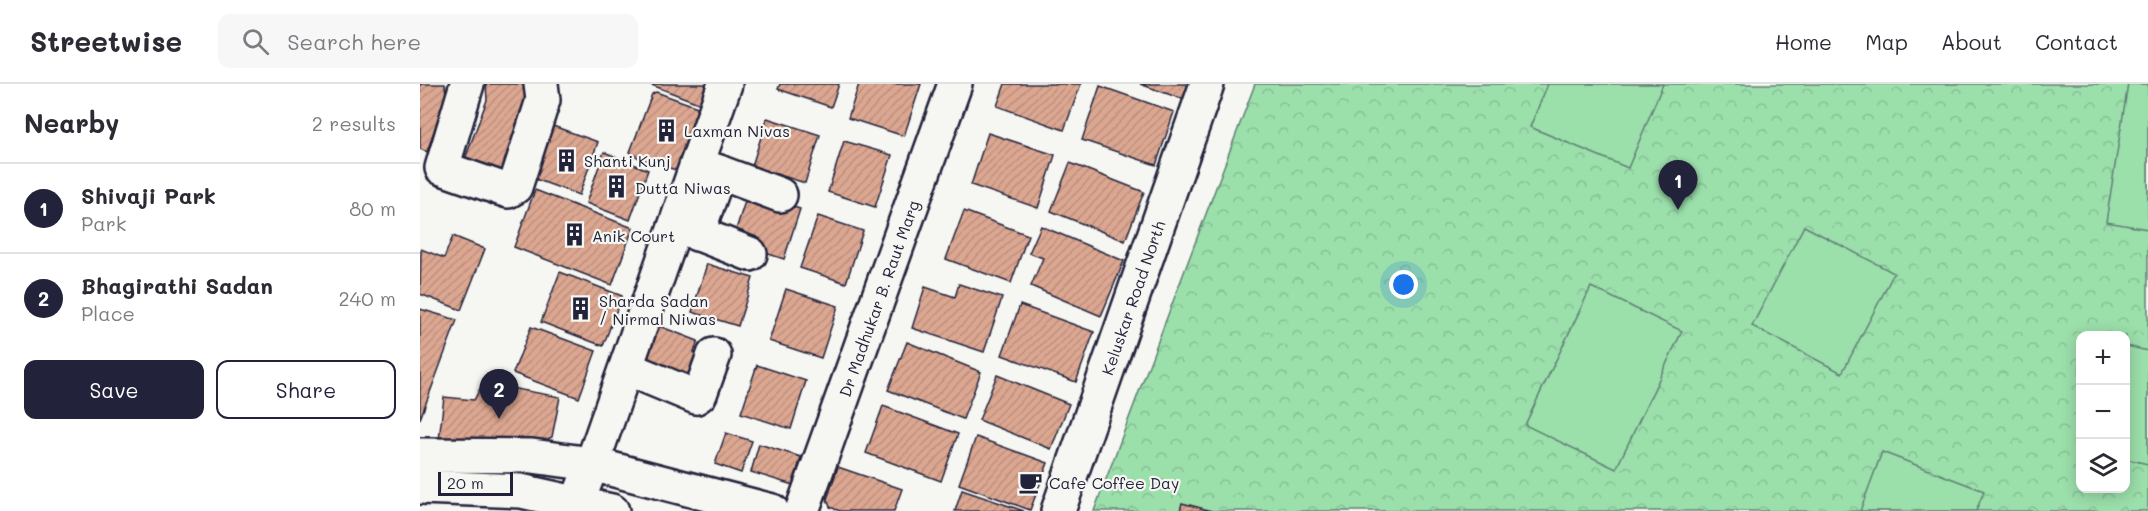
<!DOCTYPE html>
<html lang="en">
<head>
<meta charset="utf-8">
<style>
	:root { --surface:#fff; --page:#f7f7f7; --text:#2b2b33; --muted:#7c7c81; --line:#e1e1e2; --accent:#22223b }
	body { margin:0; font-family:Mali,sans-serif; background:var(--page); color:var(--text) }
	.controls { position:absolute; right:18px; bottom:18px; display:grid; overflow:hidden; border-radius:12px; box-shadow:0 3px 15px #0003 }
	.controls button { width:54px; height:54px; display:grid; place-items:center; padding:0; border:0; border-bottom:2px solid var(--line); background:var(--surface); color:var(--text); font:30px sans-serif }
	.scale { position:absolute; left:18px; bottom:15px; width:75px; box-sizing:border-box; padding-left:6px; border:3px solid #22223b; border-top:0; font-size:16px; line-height:21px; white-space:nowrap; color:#22223b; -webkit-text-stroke:4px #f6f6f2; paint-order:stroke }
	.you { position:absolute; left:984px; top:201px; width:21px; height:21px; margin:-15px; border:4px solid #fff; border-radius:50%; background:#1a73e8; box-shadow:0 0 0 9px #1a73e833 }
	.badge { display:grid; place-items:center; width:39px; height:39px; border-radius:50%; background:var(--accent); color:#fff; font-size:20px; font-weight:700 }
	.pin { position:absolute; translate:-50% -50px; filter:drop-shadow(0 2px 3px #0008) }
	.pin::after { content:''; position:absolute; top:32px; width:21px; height:18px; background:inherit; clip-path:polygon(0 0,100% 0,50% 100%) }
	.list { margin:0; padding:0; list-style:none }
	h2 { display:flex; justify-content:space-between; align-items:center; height:78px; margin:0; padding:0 24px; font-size:26px }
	h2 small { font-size:20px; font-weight:400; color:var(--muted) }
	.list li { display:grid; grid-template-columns:39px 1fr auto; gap:18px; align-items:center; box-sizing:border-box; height:90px; padding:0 24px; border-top:2px solid var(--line) }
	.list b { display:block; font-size:22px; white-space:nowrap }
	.list p { margin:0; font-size:20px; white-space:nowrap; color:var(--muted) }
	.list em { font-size:20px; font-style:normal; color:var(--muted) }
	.actions { display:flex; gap:12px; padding:18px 24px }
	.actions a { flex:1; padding:14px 0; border:2px solid var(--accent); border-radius:12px; text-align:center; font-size:21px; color:var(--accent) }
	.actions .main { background:var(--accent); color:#fff }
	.icon { flex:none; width:33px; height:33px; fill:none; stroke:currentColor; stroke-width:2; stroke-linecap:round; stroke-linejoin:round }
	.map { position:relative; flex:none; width:1728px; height:427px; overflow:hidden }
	header { display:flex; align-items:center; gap:36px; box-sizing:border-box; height:84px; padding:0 30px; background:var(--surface); border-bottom:2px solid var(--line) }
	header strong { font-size:28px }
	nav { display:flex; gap:33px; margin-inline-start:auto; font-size:21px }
	.search { width:420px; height:54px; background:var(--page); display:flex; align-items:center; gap:15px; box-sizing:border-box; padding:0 21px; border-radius:12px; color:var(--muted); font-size:22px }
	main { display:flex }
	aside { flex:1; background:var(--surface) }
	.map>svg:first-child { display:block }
	.forest { fill:url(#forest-crowns); stroke:#5e8073; stroke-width:1.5; fill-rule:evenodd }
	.pitch { fill:#9bdfab; stroke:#5e8073; stroke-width:1.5 }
	.building { fill:url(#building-hatch); stroke:#22223b; stroke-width:1.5 }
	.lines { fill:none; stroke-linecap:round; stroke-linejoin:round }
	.minor-casing { stroke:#22223b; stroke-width:38 }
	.major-casing { stroke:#22223b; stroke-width:38 }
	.minor { stroke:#f6f6f2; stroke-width:33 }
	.major { stroke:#f6f6f2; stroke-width:33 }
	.labels { text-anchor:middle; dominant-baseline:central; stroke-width:4.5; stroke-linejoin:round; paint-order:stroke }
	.poi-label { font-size:16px; fill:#22223b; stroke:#f6f6f2; text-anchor:start }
	.street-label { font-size:16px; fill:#22223b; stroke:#f6f6f2 }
</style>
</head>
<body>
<header>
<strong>Streetwise</strong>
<div class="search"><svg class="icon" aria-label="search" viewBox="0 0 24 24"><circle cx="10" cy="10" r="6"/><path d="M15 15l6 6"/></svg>Search here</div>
<nav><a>Home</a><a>Map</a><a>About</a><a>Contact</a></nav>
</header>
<main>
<aside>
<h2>Nearby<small>2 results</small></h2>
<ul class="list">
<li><span class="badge">1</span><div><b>Shivaji Park</b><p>Park</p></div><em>80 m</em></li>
<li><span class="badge">2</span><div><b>Bhagirathi Sadan</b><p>Place</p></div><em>240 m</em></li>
</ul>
<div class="actions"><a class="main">Save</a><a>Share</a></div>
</aside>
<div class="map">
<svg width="1728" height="427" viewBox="0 0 1728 427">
	<defs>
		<pattern id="forest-crowns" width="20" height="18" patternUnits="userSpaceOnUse" patternTransform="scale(1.5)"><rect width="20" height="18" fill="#9bdfab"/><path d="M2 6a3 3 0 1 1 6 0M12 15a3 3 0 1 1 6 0" fill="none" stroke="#85bf94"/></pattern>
		<pattern id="building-hatch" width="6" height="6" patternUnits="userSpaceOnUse" patternTransform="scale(1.5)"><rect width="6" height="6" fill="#dca791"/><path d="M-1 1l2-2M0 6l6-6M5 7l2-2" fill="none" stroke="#bc8f7e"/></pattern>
	</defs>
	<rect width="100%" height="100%" fill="#f6f6f2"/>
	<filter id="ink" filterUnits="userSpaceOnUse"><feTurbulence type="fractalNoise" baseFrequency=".0167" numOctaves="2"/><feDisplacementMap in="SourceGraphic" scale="12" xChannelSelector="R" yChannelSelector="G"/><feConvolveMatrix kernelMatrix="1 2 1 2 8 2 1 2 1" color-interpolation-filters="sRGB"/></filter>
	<g filter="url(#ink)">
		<path class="forest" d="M835 0H1728V427H674ZM1660 252H1706V404H1660Z"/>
		<g class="pitch">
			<polygon points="1128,0 1243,0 1208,84 1110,43"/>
			<polygon points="1708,0 1728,0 1728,145 1686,138"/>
			<polygon points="1384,142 1474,189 1422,289 1332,242"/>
			<polygon points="1171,203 1262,247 1196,385 1105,341"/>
			<polygon points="1707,262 1728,267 1728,380 1706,375"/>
			<polygon points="1462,368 1564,407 1556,427 1440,427"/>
		</g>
		<g class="building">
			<polygon points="0,0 25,0 26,12 7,68 0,65"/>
			<polygon points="66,0 114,0 90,91 45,75 67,16"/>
			<polygon points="229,0 289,0 281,20"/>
			<polygon points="360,0 419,0 411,23 358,5"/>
			<polygon points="439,0 501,0 484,52 428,34"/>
			<polygon points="585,0 661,0 644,46 577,22"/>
			<polygon points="720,0 770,0 765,16"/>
			<polygon points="680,2 754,28 736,81 662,56"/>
			<polygon points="236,8 283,25 259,87 219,74 210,68 232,10"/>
			<polygon points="347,34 400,51 385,99 332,82"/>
			<polygon points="133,42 178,58 159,111 115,95"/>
			<polygon points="568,49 635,71 618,124 551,101"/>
			<polygon points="424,57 472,71 455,123 408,108"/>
			<polygon points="184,68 228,86 210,136 166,119"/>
			<polygon points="650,79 724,108 705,157 631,127"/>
			<polygon points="115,106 213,144 192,201 94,163"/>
			<polygon points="328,108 380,125 364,175 312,158"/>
			<polygon points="544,127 608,151 591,199 526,175"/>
			<polygon points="398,132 443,147 426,199 380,184"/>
			<polygon points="621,142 704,177 681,232 611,202 623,174 609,169"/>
			<polygon points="33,152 65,165 41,226 0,210 1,165 24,174"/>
			<polygon points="287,180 333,194 318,242 272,228"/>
			<polygon points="140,188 202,212 183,262 121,238"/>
			<polygon points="539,200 582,214 564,268 492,244 505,203 535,213"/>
			<polygon points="366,205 418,222 401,274 349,257"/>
			<polygon points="600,221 674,248 656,298 582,271"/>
			<polygon points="0,225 37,236 0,335"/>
			<polygon points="239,242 278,257 274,268 288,272 275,307 224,286"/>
			<polygon points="111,243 176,267 159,314 93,289"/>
			<polygon points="487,258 561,288 543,335 468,306"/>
			<polygon points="337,281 386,297 371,345 321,329"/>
			<polygon points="577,291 649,320 631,365 559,336"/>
			<polygon points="63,299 140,313 132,353 103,366 19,356 24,313 54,316"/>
			<polygon points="463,322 538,350 521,397 446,369"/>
			<polygon points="306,349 332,357 321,389 295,380"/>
			<polygon points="556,353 628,379 610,426 539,400"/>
			<polygon points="339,360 381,373 373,401 331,388"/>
			<polygon points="418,383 482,405 474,427 420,427 410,423 407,415"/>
			<polygon points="542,406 604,427 535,427"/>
			<polygon points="762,419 792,427 760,427"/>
		</g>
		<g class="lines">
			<defs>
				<g id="minor">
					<polyline points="47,0 22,84 88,107 95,103 123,16 121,0"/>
					<polyline points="277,80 360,111"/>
					<polyline points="256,141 330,170"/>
					<polyline points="277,150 299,88"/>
					<polyline points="206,284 276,313 280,310 294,271"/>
					<polyline points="154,427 172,380 305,0"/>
					<path id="s1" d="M382 427 535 0"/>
					<path id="s2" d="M638 427 787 0"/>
				</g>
				<g id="major">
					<polyline points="0,371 112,372 172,380 352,427"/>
					<polyline points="0,403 101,407 192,427"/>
				</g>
			</defs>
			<use href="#minor" class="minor-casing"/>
			<use href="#major" class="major-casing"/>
			<use href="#minor" class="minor"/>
			<use href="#major" class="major"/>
		</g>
	</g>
	<defs>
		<symbol id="building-bare" viewBox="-9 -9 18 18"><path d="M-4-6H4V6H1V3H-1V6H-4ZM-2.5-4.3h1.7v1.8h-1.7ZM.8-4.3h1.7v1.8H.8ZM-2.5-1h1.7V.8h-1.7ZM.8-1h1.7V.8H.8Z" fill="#22223b" stroke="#f6f6f2" stroke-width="2.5" paint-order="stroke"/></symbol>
		<symbol id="cafe-bare" viewBox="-9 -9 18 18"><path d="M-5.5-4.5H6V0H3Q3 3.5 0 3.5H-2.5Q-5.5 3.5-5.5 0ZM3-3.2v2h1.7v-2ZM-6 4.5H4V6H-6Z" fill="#22223b" stroke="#f6f6f2" stroke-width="2.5" paint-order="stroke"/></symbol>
	</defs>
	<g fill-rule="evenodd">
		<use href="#building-bare" x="230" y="30" width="33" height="33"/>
		<use href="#building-bare" x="130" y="60" width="33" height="33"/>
		<use href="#building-bare" x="180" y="86" width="33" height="33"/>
		<use href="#building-bare" x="138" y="134" width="33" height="33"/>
		<use href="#building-bare" x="144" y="208" width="33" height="33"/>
		<use href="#cafe-bare" x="594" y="382" width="33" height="33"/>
	</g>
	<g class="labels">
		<g class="poi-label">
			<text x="264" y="46">Laxman Nivas</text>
			<text x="164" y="76">Shanti Kunj</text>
			<text x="215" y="103">Dutta Niwas</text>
			<text x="172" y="151">Anik Court</text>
			<text x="179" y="216">Sharda Sadan<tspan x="179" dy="18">/ Nirmal Niwas</tspan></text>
			<text x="629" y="398">Cafe Coffee Day</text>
		</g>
		<g class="street-label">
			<text stroke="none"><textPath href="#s1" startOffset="226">Dr Madhukar B. Raut Marg</textPath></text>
			<text stroke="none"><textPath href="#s2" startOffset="226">Keluskar Road North</textPath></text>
		</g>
	</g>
</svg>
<div class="controls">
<button>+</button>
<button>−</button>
<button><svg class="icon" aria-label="layers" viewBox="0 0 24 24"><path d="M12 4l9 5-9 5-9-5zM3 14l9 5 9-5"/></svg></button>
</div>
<div class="scale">20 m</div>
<div class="you"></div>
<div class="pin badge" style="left:1258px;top:126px">1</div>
<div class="pin badge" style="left:79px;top:335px">2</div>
</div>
</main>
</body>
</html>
